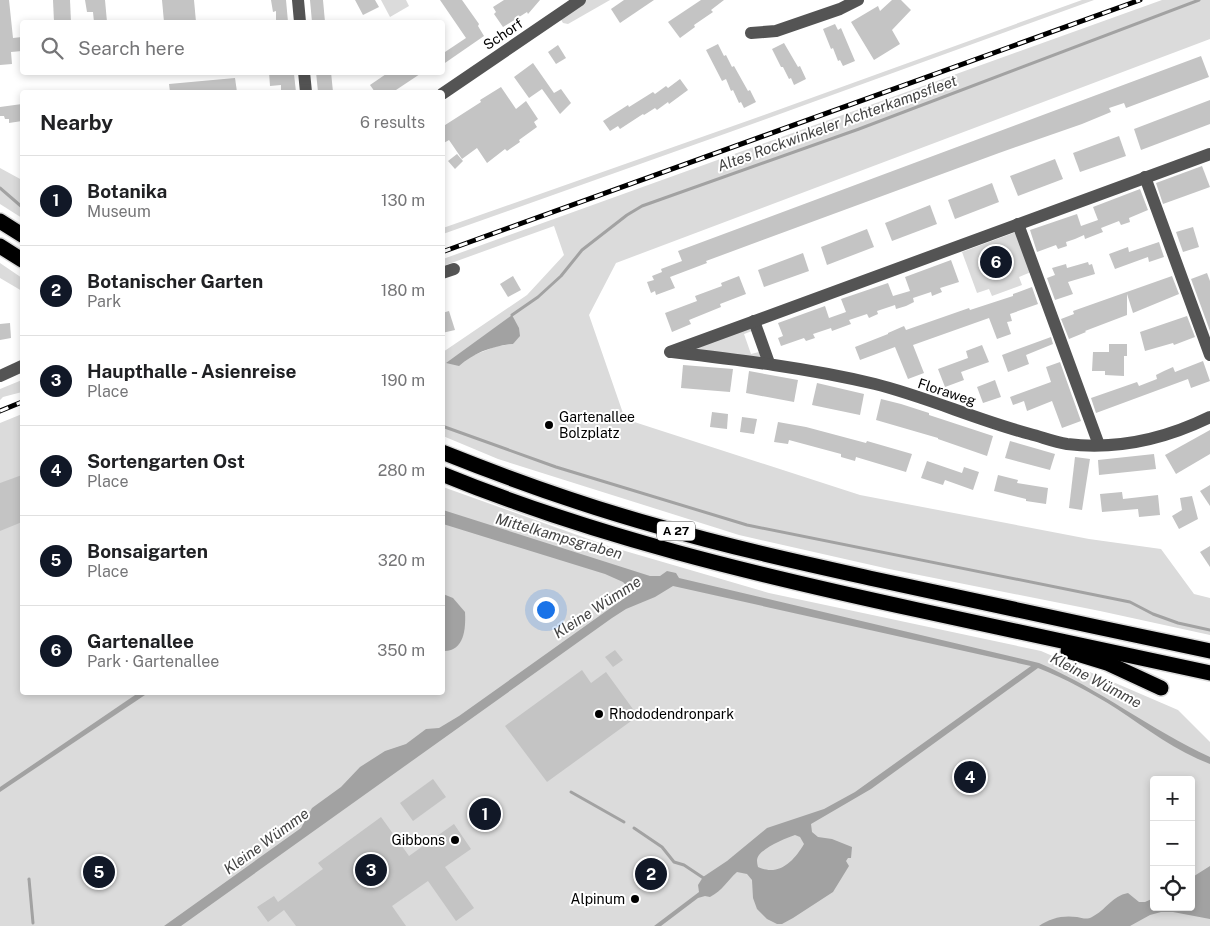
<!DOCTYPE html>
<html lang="en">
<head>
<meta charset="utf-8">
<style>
	:root { --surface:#fff; --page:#f6f6f6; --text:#202124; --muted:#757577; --line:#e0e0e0; --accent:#111827 }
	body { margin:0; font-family:"Public Sans",sans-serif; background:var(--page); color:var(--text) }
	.controls { position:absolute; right:15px; bottom:15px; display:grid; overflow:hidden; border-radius:5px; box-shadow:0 2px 8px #0003 }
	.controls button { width:45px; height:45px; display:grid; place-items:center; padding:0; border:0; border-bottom:1px solid var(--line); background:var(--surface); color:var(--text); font:25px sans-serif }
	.you { position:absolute; left:545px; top:609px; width:18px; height:18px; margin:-12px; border:4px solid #fff; border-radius:50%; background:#1a73e8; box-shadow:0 0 0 8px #1a73e833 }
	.badge { display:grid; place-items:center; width:32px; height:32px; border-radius:50%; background:var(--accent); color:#fff; font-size:16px; font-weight:700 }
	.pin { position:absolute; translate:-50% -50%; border:2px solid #fff; box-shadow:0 1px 5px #0006 }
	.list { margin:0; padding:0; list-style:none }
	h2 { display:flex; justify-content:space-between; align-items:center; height:65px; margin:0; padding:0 20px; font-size:21px }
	h2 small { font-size:16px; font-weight:400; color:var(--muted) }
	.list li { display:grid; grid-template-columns:32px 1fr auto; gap:15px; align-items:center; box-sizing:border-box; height:90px; padding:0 20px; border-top:1px solid var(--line) }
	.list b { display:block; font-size:19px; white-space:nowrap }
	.list p { margin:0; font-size:16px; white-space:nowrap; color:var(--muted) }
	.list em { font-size:16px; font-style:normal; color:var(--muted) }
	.icon { flex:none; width:28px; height:28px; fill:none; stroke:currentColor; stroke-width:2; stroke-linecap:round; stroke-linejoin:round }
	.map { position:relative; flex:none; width:1210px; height:926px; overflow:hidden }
	.search { position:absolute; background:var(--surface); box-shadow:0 2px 8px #0003; left:20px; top:20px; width:425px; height:55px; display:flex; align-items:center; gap:12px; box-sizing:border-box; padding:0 18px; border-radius:5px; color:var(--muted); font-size:19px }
	.panel { position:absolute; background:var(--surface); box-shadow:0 2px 8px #0003; left:20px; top:90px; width:425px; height:605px; border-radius:5px }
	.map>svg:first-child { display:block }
	.green { fill:#dbdbdb; fill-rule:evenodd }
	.water { fill:#a2a2a2; fill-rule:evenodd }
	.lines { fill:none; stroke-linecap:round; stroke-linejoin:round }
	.stream { stroke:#a2a2a2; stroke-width:3 }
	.building { fill:#c4c4c4 }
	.highway-casing { stroke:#dbdbdb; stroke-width:18 }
	.minor { stroke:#545454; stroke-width:12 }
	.highway { stroke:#000; stroke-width:15 }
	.rail-casing { stroke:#000; stroke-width:5 }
	.rail { stroke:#fff; stroke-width:3; stroke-dasharray:9; stroke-linecap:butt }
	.poi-dot { fill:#000; stroke:#fff; stroke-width:2 }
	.labels { text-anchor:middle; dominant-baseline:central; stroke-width:4; stroke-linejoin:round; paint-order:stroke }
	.shield { fill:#fff; stroke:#4c4c4c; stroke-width:1 }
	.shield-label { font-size:12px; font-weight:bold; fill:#000 }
	.street-label { font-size:14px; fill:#000; stroke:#fff }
	.poi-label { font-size:14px; fill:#000; stroke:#fff; text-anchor:start }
	.water-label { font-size:15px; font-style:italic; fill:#434343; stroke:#fff }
</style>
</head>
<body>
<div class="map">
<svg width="1210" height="926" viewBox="0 0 1210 926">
	<rect width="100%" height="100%" fill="#fff"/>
	<g class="green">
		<polygon points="381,0 406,0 409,6 390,17"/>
		<polygon points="581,0 610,0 568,24 563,23 560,18"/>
		<polygon points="1082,0 1094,0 730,132 443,234 443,228 750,120"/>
		<path d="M1162 0H1210V39L616 263 589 315 625 419 860 495 1089 539 1161 549 1194 594 1210 598V635L1100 611 889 569 739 535 498 459 443 436V352L527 295 564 255 554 226 443 266V259ZM519 328 513 344 497 346 469 357Z"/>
		<polygon points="0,168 22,180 22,218 0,204"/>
		<polygon points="1016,232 1031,272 1019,277 1022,285 992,296 989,289 977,293 962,252"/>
		<polygon points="0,263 22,278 22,291 0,278"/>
		<polygon points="749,328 752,331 744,334 751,354 759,352 761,357 686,352"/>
		<polygon points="22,380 22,392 3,397 0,400 0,389"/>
		<path d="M22 414V692H442L443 487 608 546 769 593 1041 651 1178 710 1210 742V926H0V423ZM1154 780H1191V907H1154Z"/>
	</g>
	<g class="water">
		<path d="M512 315 519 328 520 336 513 344C492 346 474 353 459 366L446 363Z"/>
		<path d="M443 510 650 576H660L667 571 676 573 679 578 1039 663C1100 689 1151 730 1210 757V764C1176 751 1147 729 1117 709 1092 693 1066 679 1038 668L871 789 811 824 812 832 818 837 832 839 852 847 851 858H848L846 861 849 866 833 892 793 918 782 924H777L767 919 757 909 753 898 752 880 747 874 737 872C727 881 723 890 710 897L705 896 698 898 661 926H654L699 892 698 885 703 877 727 861 767 828 824 809 855 792 1031 666 673 586 655 597 626 609 612 618 181 926H164L301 828 312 808 341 787 360 767 385 751 406 744 426 729 439 728 459 716 633 592 623 582 605 574 443 524ZM795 835 800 837 804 844C794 861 779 877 758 867 757 863 756 859 759 855 765 847 786 838 795 835Z"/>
		<path d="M443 594 453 598 465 612C466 629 464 652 443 651Z"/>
		<polygon points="138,693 148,693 0,792 0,787"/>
		<path d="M1210 866V919L1173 912H1161L1150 915 1130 926H1039C1050 918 1063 915 1077 917 1082 918 1087 920 1092 917 1106 910 1112 896 1128 893L1139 902H1145L1154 898V907H1191V878Z"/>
	</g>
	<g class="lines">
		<g class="stream">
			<polyline points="0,188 22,207"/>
			<polyline points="512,315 538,297 561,276 582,250 627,215 642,206 859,129 1199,0"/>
			<polyline points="442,426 556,467 747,525 1130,602 1153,614 1178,623 1210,630"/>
			<polyline points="571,792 624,822"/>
			<polyline points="634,828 662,847 674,862 684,865 705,879"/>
			<polyline points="29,879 33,923"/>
		</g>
	</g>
	<g class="building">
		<polygon points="0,0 9,0 13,38 22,37 22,51 11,52 12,64 0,65"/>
		<polygon points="53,0 70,0 71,22 54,22"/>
		<polygon points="85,0 105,0 107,22 94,22 93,12 87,12"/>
		<polygon points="162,0 194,0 196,22 164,22"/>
		<polygon points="271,0 286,0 288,22 276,22 276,11 273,12"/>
		<polygon points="310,0 323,0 325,22 312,22"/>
		<polygon points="355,0 375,0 379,7 363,15"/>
		<polygon points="440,0 462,0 479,24 478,26 484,36 442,65 442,54 466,38"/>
		<polygon points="504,0 540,0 528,14 527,12 503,27 494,14 496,12 493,7"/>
		<polygon points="624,0 654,0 620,23 611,9"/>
		<polygon points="701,0 724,0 711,10 713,12 694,25 695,27 680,38 668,22"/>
		<polygon points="892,0 901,0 911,10 892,30 900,44 874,60 851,22 878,6 880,11"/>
		<polygon points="835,24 838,30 841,28 855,61 843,66 840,60 838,61 833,48 831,49 823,29"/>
		<polygon points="784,43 798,67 800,66 806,79 794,85 791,78 789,79 783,67 781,67 772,49"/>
		<polygon points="718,44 724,56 726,55 732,67 734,66 748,91 750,90 756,102 744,108 741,102 739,103 733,90 731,91 726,79 722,81 706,50"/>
		<polygon points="558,45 566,58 556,64 548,52"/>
		<polygon points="1201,56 1209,77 1126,108 1124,103 1109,108 1111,112 1082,124 999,153 706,261 707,263 670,277 675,288 656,295 655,291 651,293 647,282 654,280 652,276 662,272 661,269 682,261 678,251"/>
		<polygon points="533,63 554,93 561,89 571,103 560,114 542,89 529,98 514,77"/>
		<polygon points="269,72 282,72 282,75 294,74 296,92 281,92 281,85 270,86"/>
		<polygon points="316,72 331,72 333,92 318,92"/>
		<polygon points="389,72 423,72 393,92 375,92 370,85"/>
		<polygon points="235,78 237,92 170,92 169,84"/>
		<polygon points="680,79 688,90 669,104 668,102 657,110 655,108 644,115 643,114 620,129 618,126 610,131 603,121 628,105 629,107 653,92 655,94 666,86 668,88"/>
		<polygon points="501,87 516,109 526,101 538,119 534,122 537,127 519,140 520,142 507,151 505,149 487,163 477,148 462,159 449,140 442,144 442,127 481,102 480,100"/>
		<polygon points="1210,100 1210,124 1141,150 1134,129"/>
		<polygon points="22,104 22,121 9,123 9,119 5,119 4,116 0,116 0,107"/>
		<polygon points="1119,136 1126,156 1080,172 1073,153"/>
		<polygon points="457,154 463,161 455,169 448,161"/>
		<polygon points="1055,159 1063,179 1018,196 1010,176"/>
		<polygon points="1202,166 1210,187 1163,204 1156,183"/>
		<polygon points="992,183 999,202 955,219 948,200"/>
		<polygon points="1140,189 1148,210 1129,218 1130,222 1121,225 1119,221 1101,228 1103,232 1085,239 1084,235 1075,239 1066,242 1067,246 1058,249 1056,245 1037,252 1030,230 1077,214 1081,226 1098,220 1093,207"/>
		<polygon points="930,205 937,224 892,241 885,223"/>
		<polygon points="1193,227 1199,247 1183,252 1176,232"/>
		<polygon points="867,229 874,247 827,265 821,247"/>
		<polygon points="1159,242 1164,257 1149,262 1148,257 1115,269 1109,254 1128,247 1129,252"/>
		<polygon points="803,253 809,271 764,287 758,270"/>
		<polygon points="951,260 959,282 940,288 942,292 932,296 931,292 913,298 914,302 906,306 896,309 895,305 877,311 878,314 869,318 867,314 849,320 851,324 832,331 831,328 813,334 815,338 806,341 804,338 781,346 778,338 783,336 778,323 825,306 829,318 846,312 841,299 888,283 893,296 910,291 905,277"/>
		<polygon points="1088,262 1089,265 1092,264 1095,274 1068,282 1073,294 1055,300 1047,278 1055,275 1052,268 1066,264 1067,268"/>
		<polygon points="1207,273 1210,281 1210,331 1191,279"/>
		<polygon points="513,276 521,290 508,297 500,284"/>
		<polygon points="739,276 746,294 720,304 721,307 689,320 691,324 672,332 665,313 697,301 695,296 722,286 721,283"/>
		<polygon points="1172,276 1179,294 1133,313 1127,294 1127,315 1085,331 1086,332 1069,339 1061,319 1074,314 1073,311"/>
		<polygon points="1032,287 1038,304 1010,314 1012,321 1007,322 1011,334 997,339 989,318 913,345 924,373 908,379 895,347 860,360 855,347 888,334 888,333 904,326 906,330 969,308 970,310 1013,296 1013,294"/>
		<polygon points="449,311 455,330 442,333 442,313"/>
		<polygon points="1187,316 1195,337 1174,345 1173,343 1145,351 1140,332"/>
		<polygon points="10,323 11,338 0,340 0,324"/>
		<polygon points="1051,337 1053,344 1026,355 1029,364 1008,372 1002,355"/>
		<polygon points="1109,344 1127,344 1127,356 1124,356 1124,376 1105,375 1105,371 1092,371 1093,352 1109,352"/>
		<polygon points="982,345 989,362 961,372 964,380 945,387 938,369 968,358 966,351"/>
		<polygon points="1203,361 1210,381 1191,388 1188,379 1096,413 1091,398 1137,382 1139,386 1157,379 1156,375 1164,371 1173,367 1175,372"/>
		<polygon points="1060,362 1081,421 1062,428 1052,401 1027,411 1024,401 1013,405 1010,397 1051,382 1046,367"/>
		<polygon points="683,365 733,369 730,392 681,388"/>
		<polygon points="749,371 798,380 794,402 746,393"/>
		<polygon points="995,380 1001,397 983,403 977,387"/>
		<polygon points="817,383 864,394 860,415 812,405"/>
		<polygon points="881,399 901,404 929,413 929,415 993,436 987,456 938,439 938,438 876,420"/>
		<polygon points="712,412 728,414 727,429 710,427"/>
		<polygon points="742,417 757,419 754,434 740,432"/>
		<polygon points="778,422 806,427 866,443 867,441 912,454 906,472 856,457 855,461 841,457 841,454 789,440 788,444 774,442"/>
		<polygon points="1210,430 1210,454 1176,474 1165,455"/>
		<polygon points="1010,441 1055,454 1050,470 1005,458"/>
		<polygon points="1154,454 1156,469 1099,475 1098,460"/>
		<polygon points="1075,457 1090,459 1082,510 1069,508"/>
		<polygon points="927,461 962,473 964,467 979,472 973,490 945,480 943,485 921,478"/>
		<polygon points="22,475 22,522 0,531 0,483"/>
		<polygon points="998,475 1018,480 1017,483 1048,488 1046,504 1026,501 1026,499 994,491"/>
		<polygon points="1210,485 1210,506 1200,491"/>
		<polygon points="1122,492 1123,499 1158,495 1160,515 1139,517 1138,509 1102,512 1100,494"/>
		<polygon points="1192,496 1198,519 1179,529 1172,516 1182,510 1180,498"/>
		<polygon points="1210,546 1210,567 1200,552"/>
		<polygon points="615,650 623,660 613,667 605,657"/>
		<polygon points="582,670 591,683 606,672 638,716 547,782 505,726"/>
		<polygon points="433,779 446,797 413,821 400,803"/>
		<polygon points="381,817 409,856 454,824 471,849 445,867 474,908 456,921 428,881 392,906 406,926 296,926 284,910 268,922 257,907 274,896 278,902 323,869 318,863"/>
	</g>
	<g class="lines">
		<defs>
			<g id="highway">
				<polyline points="0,221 22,235"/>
				<polyline points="0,246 22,260"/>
				<path d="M442 452C512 480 585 506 657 526 729 547 802 563 874 579 986 604 1098 627 1210 651"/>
				<path d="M442 474C596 537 757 575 918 610 1015 631 1113 652 1210 673"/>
				<polyline points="1068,651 1107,663 1161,688"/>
			</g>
		</defs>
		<use href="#highway" class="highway-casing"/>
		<g class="minor">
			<polyline points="298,0 300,22"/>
			<polyline points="751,33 776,31 840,9 858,0"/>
			<polyline points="304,72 306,92"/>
			<polyline points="442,94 580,0"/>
			<polyline points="1145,177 1210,355"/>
			<polyline points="1018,224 1099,445"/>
			<polyline points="442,273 454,269"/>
			<polyline points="754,321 769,363"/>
			<polyline points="670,352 1210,154"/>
			<path d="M672 352C740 360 808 368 875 384 927 397 977 420 1030 434 1042 437 1054 442 1067 444 1117 450 1165 439 1210 417"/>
			<polyline points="0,376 22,366"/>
		</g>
		<use href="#highway" class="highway"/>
		<defs>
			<g id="rail">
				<polyline points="442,252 1140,0"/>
				<polyline points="0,411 22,402"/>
			</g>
		</defs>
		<use href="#rail" class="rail-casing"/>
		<use href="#rail" class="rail"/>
	</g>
	<g class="poi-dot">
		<circle cx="549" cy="425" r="5"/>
		<circle cx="599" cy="714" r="5"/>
		<circle cx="455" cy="840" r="5"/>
		<circle cx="635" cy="899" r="5"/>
	</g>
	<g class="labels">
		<rect class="shield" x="657" y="521.5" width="38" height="19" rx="4"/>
		<g class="shield-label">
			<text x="676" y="531">A 27</text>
		</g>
		<g class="street-label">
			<text transform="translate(503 34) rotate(-34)">Schorf</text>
			<text transform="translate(947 392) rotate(18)">Floraweg</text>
		</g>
		<g class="poi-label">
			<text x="559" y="417">Gartenallee<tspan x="559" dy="16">Bolzplatz</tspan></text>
			<text x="609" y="714">Rhododendronpark</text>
			<text x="445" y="840" text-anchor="end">Gibbons</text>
			<text x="625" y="899" text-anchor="end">Alpinum</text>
		</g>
		<g class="water-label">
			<text transform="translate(837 123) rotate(-20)">Altes Rockwinkeler Achterkampsfleet</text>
			<text transform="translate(559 536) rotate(16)">Mittelkampsgraben</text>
			<text transform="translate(597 607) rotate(-33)">Kleine Wümme</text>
			<text transform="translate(1096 680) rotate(28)">Kleine Wümme</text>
			<text transform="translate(266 841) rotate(-36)">Kleine Wümme</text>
		</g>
	</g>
</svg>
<div class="controls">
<button>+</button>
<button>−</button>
<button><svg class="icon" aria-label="locate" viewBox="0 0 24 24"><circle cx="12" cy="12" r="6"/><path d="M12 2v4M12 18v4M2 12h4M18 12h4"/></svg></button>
</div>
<div class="you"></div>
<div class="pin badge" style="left:485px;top:814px">1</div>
<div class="pin badge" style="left:651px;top:874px">2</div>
<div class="pin badge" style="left:371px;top:870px">3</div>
<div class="pin badge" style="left:970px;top:777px">4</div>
<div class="pin badge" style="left:99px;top:872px">5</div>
<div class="pin badge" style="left:996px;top:262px">6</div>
<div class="search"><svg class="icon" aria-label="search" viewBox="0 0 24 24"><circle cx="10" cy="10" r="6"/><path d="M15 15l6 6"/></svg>Search here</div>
<section class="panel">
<h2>Nearby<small>6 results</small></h2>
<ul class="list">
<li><span class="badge">1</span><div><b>Botanika</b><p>Museum</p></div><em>130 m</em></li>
<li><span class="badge">2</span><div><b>Botanischer Garten</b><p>Park</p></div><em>180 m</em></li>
<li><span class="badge">3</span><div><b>Haupthalle - Asienreise</b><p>Place</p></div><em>190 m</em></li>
<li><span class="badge">4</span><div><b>Sortengarten Ost</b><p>Place</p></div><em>280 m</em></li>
<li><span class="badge">5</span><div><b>Bonsaigarten</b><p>Place</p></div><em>320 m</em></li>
<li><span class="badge">6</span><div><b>Gartenallee</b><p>Park · Gartenallee</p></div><em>350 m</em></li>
</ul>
</section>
</div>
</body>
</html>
